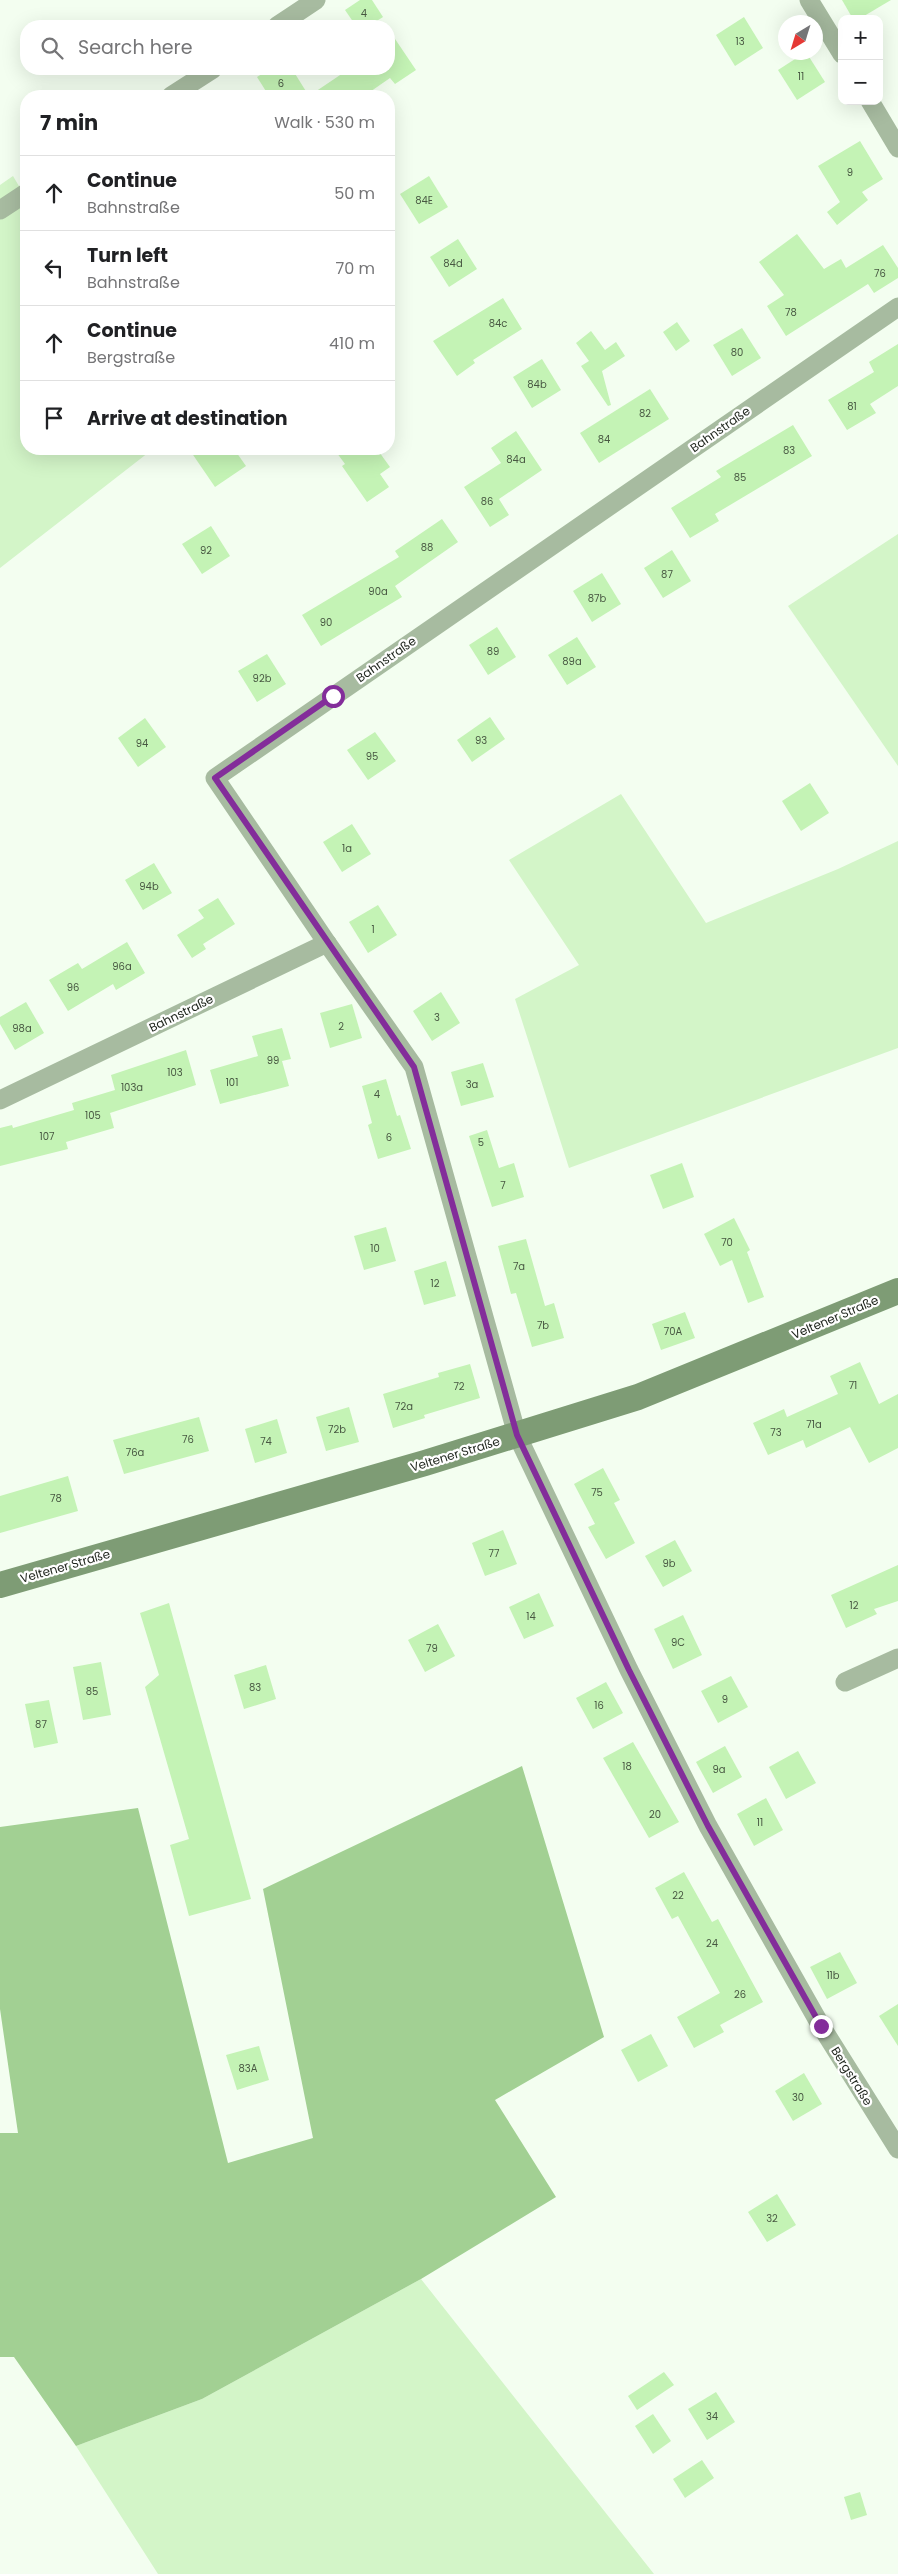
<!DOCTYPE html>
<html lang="en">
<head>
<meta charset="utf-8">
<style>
	:root { --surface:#fff; --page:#f2f2f2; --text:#202124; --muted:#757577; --line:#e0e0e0 }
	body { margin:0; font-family:Poppins,sans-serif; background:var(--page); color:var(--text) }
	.controls { position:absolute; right:15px; top:15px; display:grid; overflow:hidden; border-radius:10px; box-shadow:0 5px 20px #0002 }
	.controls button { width:45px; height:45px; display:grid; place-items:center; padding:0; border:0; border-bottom:1px solid var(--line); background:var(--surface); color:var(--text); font:25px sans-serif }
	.compass { position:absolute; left:778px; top:15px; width:45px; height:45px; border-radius:50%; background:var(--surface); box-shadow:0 5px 20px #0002; rotate:218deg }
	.stop { position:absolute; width:15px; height:15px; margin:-11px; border:4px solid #832d9a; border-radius:50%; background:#fff }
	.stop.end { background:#832d9a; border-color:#fff; box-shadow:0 1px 5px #0008 }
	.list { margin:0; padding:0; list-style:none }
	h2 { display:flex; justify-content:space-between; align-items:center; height:65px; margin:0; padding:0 20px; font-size:21px }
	h2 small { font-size:16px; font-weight:400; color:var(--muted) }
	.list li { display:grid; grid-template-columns:32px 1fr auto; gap:15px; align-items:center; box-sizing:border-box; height:75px; padding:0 20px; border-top:1px solid var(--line) }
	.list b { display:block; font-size:19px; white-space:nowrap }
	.list p { margin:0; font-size:16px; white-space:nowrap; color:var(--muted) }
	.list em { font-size:16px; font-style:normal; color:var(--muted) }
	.icon { flex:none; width:28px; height:28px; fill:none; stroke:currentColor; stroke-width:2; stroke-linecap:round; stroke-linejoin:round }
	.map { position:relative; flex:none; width:898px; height:2574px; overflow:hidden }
	.search { position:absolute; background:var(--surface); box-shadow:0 5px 20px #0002; left:20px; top:20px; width:375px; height:55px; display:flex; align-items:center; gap:12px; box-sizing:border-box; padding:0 18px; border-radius:20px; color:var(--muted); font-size:19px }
	.panel { position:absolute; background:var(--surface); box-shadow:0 5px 20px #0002; left:20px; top:90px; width:375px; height:365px; border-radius:20px }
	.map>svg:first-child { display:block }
	.green { fill:#d3f5c8 }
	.forest { fill:#a2d093 }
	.building { fill:#c4f3b5 }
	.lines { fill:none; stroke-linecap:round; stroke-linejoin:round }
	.street { stroke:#a7bba0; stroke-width:19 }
	.secondary { stroke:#7e9c75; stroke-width:26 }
	.route { stroke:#832d9a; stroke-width:6 }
	.labels { text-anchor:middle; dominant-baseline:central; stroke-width:4.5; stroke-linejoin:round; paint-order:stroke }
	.number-label { font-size:10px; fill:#485842 }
	.street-label { font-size:12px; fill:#1e241c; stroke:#fff }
</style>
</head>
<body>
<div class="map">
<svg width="898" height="2574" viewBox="0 0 898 2574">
	<rect width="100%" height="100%" fill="#f3fef0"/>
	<g class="green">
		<polygon points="13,176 26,198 26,449 153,449 0,568 0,185"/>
		<polygon points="898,534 898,766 788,606"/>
		<polygon points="621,794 706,923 838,869 898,841 898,1048 569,1168 515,999 579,965 509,860"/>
		<polygon points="421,2279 654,2574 158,2574 76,2446 202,2399"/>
	</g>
	<polygon class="forest" points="522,1766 604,2037 495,2100 556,2197 421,2279 202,2399 76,2446 14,2357 0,2357 0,2133 18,2133 0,2009 0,1827 138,1808 228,2163 313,2138 263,1889"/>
	<g class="building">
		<polygon points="360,0 372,0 383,17 369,26 356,26 345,10"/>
		<polygon points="842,0 891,0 859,19 853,19"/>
		<polygon points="744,17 763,48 735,66 716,35"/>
		<polygon points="389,30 416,70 395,84 390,78 364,96 309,96 349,69 389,69"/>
		<polygon points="806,52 825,82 797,100 778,70"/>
		<polygon points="270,69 292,69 309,96 269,96 257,77"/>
		<polygon points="860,141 883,179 862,192 868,200 837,225 827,212 840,202 818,166"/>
		<polygon points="429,176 448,207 419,224 400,194"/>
		<polygon points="797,234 824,269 841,259 846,268 883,245 898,268 898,278 874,293 868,284 786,336 767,306 784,295 759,262"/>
		<polygon points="458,239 477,269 449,287 430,257"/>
		<polygon points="503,298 522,329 473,360 475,363 457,376 433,341"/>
		<polygon points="677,322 690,341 676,351 663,332"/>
		<polygon points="742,328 761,358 732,376 713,345"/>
		<polygon points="591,331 605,350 616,342 625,356 602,371 611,405 608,406 581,366 589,361 576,343"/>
		<polygon points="898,344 898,386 870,404 876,413 847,430 828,400 874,372 869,362"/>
		<polygon points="542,359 561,390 532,408 513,377"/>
		<polygon points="650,389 669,419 599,463 580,433"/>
		<polygon points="793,425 812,456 715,514 719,521 690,538 671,508 721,477 716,471"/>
		<polygon points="516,431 542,470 499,499 509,515 490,527 464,487 501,463 491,448"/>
		<polygon points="189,449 234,449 246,466 215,487"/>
		<polygon points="334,449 377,449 390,467 380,474 389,487 367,502 342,466 345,464"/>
		<polygon points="442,519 458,542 395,586 402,597 321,646 302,615 399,557 395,551"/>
		<polygon points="211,526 230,556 202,574 182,544"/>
		<polygon points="672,550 691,581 663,598 644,568"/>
		<polygon points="602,573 621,604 592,622 573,591"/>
		<polygon points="497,627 516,657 488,675 469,645"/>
		<polygon points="577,637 596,667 567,685 548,655"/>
		<polygon points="267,654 286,684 257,702 238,671"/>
		<polygon points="490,717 505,739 472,762 457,740"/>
		<polygon points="145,718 166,747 138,767 118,738"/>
		<polygon points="375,732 396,761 368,780 347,750"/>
		<polygon points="810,783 829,813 801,831 782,801"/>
		<polygon points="352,824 371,854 342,872 323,842"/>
		<polygon points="154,863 172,893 143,910 125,880"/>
		<polygon points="218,898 235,924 203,944 206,949 192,958 177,935 204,918 198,910"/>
		<polygon points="378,905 397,935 368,953 349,922"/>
		<polygon points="127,942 145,973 116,990 113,984 68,1011 49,980 78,963 82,969"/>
		<polygon points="441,992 460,1023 432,1041 413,1011"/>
		<polygon points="26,1002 44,1033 15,1050 0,1024 0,1017"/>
		<polygon points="352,1004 362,1038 330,1048 320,1013"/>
		<polygon points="282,1028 291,1059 282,1061 289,1086 220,1104 210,1070 258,1056 252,1036"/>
		<polygon points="186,1050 196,1085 110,1113 114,1128 66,1142 68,1149 0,1166 0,1128 12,1125 13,1128 74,1110 72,1103 115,1090 111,1075"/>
		<polygon points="483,1063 494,1097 461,1106 451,1072"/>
		<polygon points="386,1079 397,1116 400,1115 411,1149 378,1159 368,1125 372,1123 362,1086"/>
		<polygon points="487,1130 499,1168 514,1163 524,1197 492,1207 469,1136"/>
		<polygon points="682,1163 694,1197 663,1209 650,1175"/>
		<polygon points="734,1218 750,1250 747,1252 764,1297 748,1303 732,1260 720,1266 704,1234"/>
		<polygon points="386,1227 396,1261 364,1270 354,1236"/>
		<polygon points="526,1239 545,1306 554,1303 564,1338 532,1347 516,1293 511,1294 498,1246"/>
		<polygon points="446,1261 456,1296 424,1305 414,1271"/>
		<polygon points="685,1312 695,1338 661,1350 652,1324"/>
		<polygon points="860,1362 879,1404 898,1394 898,1448 869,1463 850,1427 806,1448 803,1440 768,1455 753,1423 784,1409 787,1417 838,1394 830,1376"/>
		<polygon points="470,1364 480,1398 424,1415 425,1418 393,1428 383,1394 439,1377 438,1373"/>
		<polygon points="349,1407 359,1442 326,1451 316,1417"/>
		<polygon points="199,1417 209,1451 124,1474 113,1440"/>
		<polygon points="277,1419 287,1453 255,1463 245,1429"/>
		<polygon points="603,1468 620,1500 614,1503 635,1543 606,1559 588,1527 595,1524 574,1484"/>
		<polygon points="68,1476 78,1511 0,1533 0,1496"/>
		<polygon points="503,1530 517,1564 485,1576 472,1543"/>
		<polygon points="675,1540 692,1571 663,1587 645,1556"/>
		<polygon points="898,1565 898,1601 874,1609 877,1614 846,1628 831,1595"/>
		<polygon points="539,1593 554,1626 524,1639 509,1607"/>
		<polygon points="169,1603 251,1899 189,1916 170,1845 189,1839 145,1687 159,1675 140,1613"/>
		<polygon points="683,1615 702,1655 673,1669 654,1629"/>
		<polygon points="438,1624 455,1656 425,1672 408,1640"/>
		<polygon points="101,1662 111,1715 83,1720 73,1667"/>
		<polygon points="266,1665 276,1699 244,1709 234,1675"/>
		<polygon points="731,1676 748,1707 718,1723 701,1691"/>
		<polygon points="606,1682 623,1713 593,1729 576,1698"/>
		<polygon points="49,1700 58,1743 34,1748 25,1704"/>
		<polygon points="633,1742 679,1822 649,1838 603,1758"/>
		<polygon points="725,1746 742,1777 713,1793 696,1762"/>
		<polygon points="798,1751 816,1783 786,1799 769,1767"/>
		<polygon points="766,1798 783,1830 754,1846 737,1814"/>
		<polygon points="684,1872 712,1922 718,1919 763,2002 720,2025 724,2032 694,2048 677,2017 720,1993 678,1916 672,1919 655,1888"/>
		<polygon points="840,1952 857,1983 827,1999 810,1967"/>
		<polygon points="898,2004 898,2046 879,2016"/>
		<polygon points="651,2034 668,2066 638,2082 621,2050"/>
		<polygon points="259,2046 269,2080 237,2090 226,2055"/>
		<polygon points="804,2073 822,2104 793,2121 775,2091"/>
		<polygon points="777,2194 796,2225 767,2242 748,2212"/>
		<polygon points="664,2372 674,2385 637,2410 628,2396"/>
		<polygon points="716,2392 735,2422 707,2440 688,2409"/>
		<polygon points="653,2414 671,2441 653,2454 635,2426"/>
		<polygon points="702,2460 714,2478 685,2498 673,2479"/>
		<polygon points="860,2492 867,2515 851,2520 844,2497"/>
	</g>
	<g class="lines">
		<g class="street">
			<polyline points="809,0 842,54"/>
			<polyline points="277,26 316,0"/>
			<polyline points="171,96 213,69"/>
			<polyline points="870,101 898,148"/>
			<polyline points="0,210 26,193"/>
			<polyline points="327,943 414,1067 517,1435 629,1670 708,1826 821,2026 898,2149"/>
			<polyline points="0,1100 327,943 215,778 898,307"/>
			<polyline points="845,1682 898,1658"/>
		</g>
		<polyline class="secondary" points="0,1585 425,1463 638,1397 898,1291"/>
	</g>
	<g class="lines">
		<polyline class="route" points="333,696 215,778 414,1067 517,1435 629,1670 708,1826 821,2026"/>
	</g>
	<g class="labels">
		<g class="number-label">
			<text x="364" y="13">4</text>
			<text x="740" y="41">13</text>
			<text x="801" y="76">11</text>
			<text x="281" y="83">6</text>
			<text x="850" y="172">9</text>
			<text x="424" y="200">84E</text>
			<text x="453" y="263">84d</text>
			<text x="880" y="273">76</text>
			<text x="791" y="312">78</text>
			<text x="498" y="323">84c</text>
			<text x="737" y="352">80</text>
			<text x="537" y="384">84b</text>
			<text x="852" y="406">81</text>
			<text x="645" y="413">82</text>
			<text x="604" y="439">84</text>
			<text x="789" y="450">83</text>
			<text x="516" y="459">84a</text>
			<text x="740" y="477">85</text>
			<text x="487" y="501">86</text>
			<text x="427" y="547">88</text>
			<text x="206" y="550">92</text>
			<text x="667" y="574">87</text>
			<text x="378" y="591">90a</text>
			<text x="597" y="598">87b</text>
			<text x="326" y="622">90</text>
			<text x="493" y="651">89</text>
			<text x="572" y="661">89a</text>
			<text x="262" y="678">92b</text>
			<text x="481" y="740">93</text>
			<text x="142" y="743">94</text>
			<text x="372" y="756">95</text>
			<text x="347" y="848">1a</text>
			<text x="149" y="886">94b</text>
			<text x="373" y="929">1</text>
			<text x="122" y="966">96a</text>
			<text x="73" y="987">96</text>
			<text x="437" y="1017">3</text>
			<text x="341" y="1026">2</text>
			<text x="22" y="1028">98a</text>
			<text x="273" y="1060">99</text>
			<text x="175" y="1072">103</text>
			<text x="232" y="1082">101</text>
			<text x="472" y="1084">3a</text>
			<text x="132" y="1087">103a</text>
			<text x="377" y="1094">4</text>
			<text x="93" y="1115">105</text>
			<text x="47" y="1136">107</text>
			<text x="389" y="1137">6</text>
			<text x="481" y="1142">5</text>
			<text x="503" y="1185">7</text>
			<text x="727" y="1242">70</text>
			<text x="375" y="1248">10</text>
			<text x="519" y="1266">7a</text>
			<text x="435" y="1283">12</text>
			<text x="543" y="1325">7b</text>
			<text x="673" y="1331">70A</text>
			<text x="853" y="1385">71</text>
			<text x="459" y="1386">72</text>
			<text x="404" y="1406">72a</text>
			<text x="814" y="1424">71a</text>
			<text x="337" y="1429">72b</text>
			<text x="776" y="1432">73</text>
			<text x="188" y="1439">76</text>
			<text x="266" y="1441">74</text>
			<text x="135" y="1452">76a</text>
			<text x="597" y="1492">75</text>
			<text x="56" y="1498">78</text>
			<text x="494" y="1553">77</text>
			<text x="669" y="1563">9b</text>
			<text x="854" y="1605">12</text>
			<text x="531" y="1616">14</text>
			<text x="678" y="1642">9C</text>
			<text x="432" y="1648">79</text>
			<text x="255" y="1687">83</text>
			<text x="92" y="1691">85</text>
			<text x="725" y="1699">9</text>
			<text x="599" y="1705">16</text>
			<text x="41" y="1724">87</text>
			<text x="627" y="1766">18</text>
			<text x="719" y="1769">9a</text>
			<text x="655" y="1814">20</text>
			<text x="760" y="1822">11</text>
			<text x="678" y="1895">22</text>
			<text x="712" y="1943">24</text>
			<text x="833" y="1975">11b</text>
			<text x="740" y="1994">26</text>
			<text x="248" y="2068">83A</text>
			<text x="798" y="2097">30</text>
			<text x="772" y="2218">32</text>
			<text x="712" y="2416">34</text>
		</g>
		<g class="street-label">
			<text transform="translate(720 429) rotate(-35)">Bahnstraße</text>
			<text transform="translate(386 659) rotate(-35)">Bahnstraße</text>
			<text transform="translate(181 1013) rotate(-26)">Bahnstraße</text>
			<text transform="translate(835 1317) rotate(-23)">Veltener Straße</text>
			<text transform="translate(455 1454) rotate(-17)">Veltener Straße</text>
			<text transform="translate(65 1566) rotate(-16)">Veltener Straße</text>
			<text transform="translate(852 2076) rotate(58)">Bergstraße</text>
		</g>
	</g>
</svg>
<div class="controls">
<button>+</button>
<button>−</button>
</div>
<svg class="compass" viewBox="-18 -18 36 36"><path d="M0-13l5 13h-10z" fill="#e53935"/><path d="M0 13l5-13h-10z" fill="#757577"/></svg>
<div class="stop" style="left:333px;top:696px"></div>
<div class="stop end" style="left:821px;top:2026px"></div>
<div class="search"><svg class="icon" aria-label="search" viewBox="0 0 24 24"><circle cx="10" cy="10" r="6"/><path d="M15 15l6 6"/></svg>Search here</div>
<section class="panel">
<h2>7 min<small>Walk · 530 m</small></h2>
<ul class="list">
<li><svg class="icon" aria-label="ahead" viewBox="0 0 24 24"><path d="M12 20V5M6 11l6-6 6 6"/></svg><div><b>Continue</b><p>Bahnstraße</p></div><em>50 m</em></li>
<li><svg class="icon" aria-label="left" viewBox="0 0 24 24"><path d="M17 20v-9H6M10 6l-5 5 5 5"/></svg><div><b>Turn left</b><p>Bahnstraße</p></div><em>70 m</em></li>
<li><svg class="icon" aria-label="ahead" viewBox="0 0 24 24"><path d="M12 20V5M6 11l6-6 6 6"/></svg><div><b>Continue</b><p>Bergstraße</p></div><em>410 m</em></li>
<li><svg class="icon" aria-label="arrive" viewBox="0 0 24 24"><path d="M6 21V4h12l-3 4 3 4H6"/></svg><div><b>Arrive at destination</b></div></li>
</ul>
</section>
</div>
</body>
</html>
